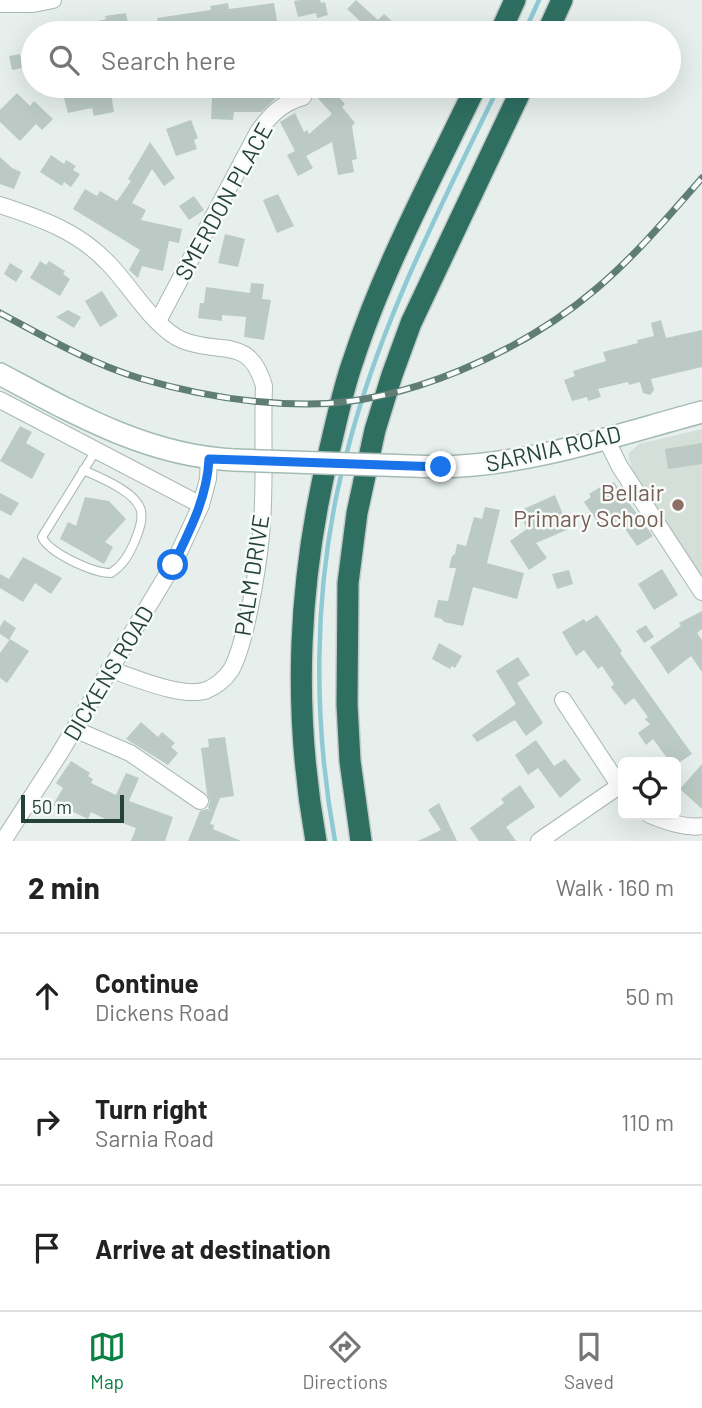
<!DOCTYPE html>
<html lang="en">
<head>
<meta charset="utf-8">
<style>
	:root { --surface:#fff; --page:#f2f2f2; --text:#222; --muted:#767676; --line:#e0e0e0; --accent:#0b8043 }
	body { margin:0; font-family:Barlow,sans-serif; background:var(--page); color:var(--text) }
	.controls { position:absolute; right:21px; bottom:21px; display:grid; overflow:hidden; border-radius:10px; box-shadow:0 7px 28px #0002 }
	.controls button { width:63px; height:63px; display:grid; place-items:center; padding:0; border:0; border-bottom:2px solid var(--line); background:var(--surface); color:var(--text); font:35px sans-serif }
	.scale { position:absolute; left:21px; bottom:18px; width:103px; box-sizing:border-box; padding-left:7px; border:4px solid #24423a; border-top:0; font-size:19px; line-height:24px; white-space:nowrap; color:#24423a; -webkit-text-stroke:5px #f7fbf9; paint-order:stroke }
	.stop { position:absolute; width:21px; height:21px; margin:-16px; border:5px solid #1a73e8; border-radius:50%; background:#fff }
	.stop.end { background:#1a73e8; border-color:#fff; box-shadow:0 2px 7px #0008 }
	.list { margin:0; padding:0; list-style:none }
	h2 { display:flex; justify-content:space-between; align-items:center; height:91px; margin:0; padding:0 28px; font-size:30px }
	h2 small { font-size:23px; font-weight:400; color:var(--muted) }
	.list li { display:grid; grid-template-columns:46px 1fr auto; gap:21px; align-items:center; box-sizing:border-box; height:126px; padding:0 28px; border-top:2px solid var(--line) }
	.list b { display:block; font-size:26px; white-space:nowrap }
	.list p { margin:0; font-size:23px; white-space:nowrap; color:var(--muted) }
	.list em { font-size:23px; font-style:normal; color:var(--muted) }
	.icon { flex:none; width:38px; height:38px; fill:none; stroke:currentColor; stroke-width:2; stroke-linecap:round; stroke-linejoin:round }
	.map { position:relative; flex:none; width:702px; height:841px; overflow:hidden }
	.search { position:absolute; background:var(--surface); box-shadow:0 7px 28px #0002; left:21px; right:21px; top:21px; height:77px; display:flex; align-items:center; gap:18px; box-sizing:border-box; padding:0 24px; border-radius:38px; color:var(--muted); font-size:26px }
	.sheet { height:469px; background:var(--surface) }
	nav { display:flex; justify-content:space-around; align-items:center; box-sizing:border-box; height:98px; border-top:2px solid var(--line); background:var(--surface); font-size:19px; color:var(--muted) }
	nav a { display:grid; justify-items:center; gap:4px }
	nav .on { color:var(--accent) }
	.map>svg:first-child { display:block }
	.built { fill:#d4dfda }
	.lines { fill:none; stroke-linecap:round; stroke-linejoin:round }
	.stream { stroke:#8ec9d4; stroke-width:4.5 }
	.building { fill:#bbcac4 }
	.lane-casing { stroke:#a8b8b2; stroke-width:10 }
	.street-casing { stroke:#a8b8b2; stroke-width:18 }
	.secondary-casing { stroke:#a4bbb3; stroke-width:24 }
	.highway-casing { stroke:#c2cac8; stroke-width:24 }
	.lane { stroke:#fff; stroke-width:8 }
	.street { stroke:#fff; stroke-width:16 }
	.secondary { stroke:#fff; stroke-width:21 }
	.highway { stroke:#2f6f62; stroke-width:21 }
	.rail-casing { stroke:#5f7d75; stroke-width:7 }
	.rail { stroke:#f7fbf9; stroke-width:4.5; stroke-dasharray:13; stroke-linecap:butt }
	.secondary-bridge-casing { stroke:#a4bbb3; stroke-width:24; stroke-linecap:butt }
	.secondary-bridge { stroke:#fff; stroke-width:21 }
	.route { stroke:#1a73e8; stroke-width:9 }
	.education-dot { fill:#8d6e63; stroke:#f7fbf9; stroke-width:2.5 }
	.labels { text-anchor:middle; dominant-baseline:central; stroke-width:5; stroke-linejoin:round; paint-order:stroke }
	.street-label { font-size:23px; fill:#24423a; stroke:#f7fbf9 }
	.education-label { font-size:23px; fill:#785e54; stroke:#f7fbf9; text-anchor:end }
</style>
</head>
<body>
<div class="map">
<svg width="702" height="841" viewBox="0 0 702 841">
	<rect width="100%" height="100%" fill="#e6efeb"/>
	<polygon class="built" points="702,429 702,576 633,473 628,454 639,444"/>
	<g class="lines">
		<g class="stream">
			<polyline points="524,33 539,0"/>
			<path d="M346 456C378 326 441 206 499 86"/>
			<path d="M335 841C313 721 313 591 342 471"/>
		</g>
	</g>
	<g class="building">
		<polygon points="300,0 320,0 321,3 325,2 328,15 317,18 316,13 298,17 294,1"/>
		<polygon points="356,0 378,20 384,14 405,33 373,33 347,9"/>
		<polygon points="228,3 229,9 274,3 279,33 160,33 157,18 211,10 210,6"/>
		<polygon points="126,13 130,33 92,33 90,23 106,19 105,16"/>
		<polygon points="20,54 20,57 33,55 33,66 12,70 9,56"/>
		<polygon points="86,86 110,86 114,112 94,116 92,108 68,113 64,98 71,97 69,89"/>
		<polygon points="307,86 329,86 345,104 342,107 355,123 352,126 357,159 352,160 354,172 338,175 332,142 306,156 313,168 298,176 287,155 295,151 280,122 295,113 304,132 307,130 309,134 332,114"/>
		<polygon points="247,91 277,94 276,98 261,112 234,112 233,120 211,119 212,97 247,97"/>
		<polygon points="17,93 30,106 34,101 53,119 42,130 36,124 20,141 0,122 0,110"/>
		<polygon points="191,120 198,138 194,140 197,149 176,156 166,129"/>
		<polygon points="150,142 175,178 164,186 152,169 132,203 146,210 141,220 182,229 179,243 169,241 163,271 142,266 138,278 129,270 140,250 73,209 85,189 97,196 100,191 117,201 131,181 128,179"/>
		<polygon points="51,155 64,164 66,160 76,166 73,170 80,174 71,187 64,182 62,186 40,172"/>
		<polygon points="0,157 12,168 21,172 14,189 0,184"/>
		<polygon points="278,194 294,226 277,233 263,200"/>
		<polygon points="194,196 204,210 189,220 179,206"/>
		<polygon points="225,234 245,239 238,267 218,263"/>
		<polygon points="40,261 46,265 49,261 65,271 63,274 70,279 60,296 30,278"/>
		<polygon points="10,263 23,271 16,282 4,274"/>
		<polygon points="251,283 264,284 262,299 271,300 264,340 244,337 246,317 222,315 222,321 198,318 200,303 204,303 206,287 250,293"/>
		<polygon points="102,291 118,316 100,327 85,301"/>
		<polygon points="68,310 81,317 74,328 56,317"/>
		<polygon points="661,320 666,338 702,330 702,367 651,379 654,390 650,395 643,393 640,382 629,385 628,382 598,389 601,397 588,401 587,397 572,401 564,380 575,376 573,371 606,361 603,352 638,343 637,340 654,336 651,323"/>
		<polygon points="20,426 32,432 26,443 45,454 32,479 0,461"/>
		<polygon points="702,443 702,464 668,469 665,449"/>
		<polygon points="614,482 653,536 637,546 619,520 603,530 584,502 591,497 589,494 602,486 604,488"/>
		<polygon points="0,493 19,503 11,516 0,510"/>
		<polygon points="555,495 569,529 536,543 547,558 529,570 510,541 527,529 519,511"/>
		<polygon points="85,497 109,501 126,519 105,542 113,547 104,564 60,539 68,522 76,526"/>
		<polygon points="485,507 500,510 487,563 524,573 517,599 473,587 463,626 444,622 442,619 434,617 438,600 448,601 456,568 449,568 452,556 455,554 457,544 466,546 474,517 482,519"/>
		<polygon points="23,557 62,578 51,594 35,583 23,602 0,588 0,574 9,579"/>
		<polygon points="662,569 678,595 654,610 638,584"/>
		<polygon points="569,570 573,584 557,589 552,574"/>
		<polygon points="702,611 702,629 697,633 702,640 702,672 691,656 668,674 650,647 681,626 679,623"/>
		<polygon points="597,615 622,651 620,653 692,754 680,762 670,762 653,739 646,745 638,733 650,724 645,719 648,717 634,698 625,705 611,687 614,684 602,666 598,669 584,650 576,656 562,632 584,619 586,622"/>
		<polygon points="4,620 16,628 9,640 0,634 0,627"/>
		<polygon points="646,625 654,637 644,643 636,631"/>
		<polygon points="10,639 29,651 7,683 0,678 0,653"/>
		<polygon points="439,643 462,656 455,668 452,666 450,669 432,659"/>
		<polygon points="518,657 530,675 517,683 543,723 526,736 515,720 477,742 472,735 516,704 496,671"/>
		<polygon points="141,722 158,737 162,732 175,743 171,747 178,753 168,765 126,739"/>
		<polygon points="225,737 234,796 220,798 210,824 214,825 213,829 241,841 188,841 200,811 207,809 211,811 208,808 210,801 207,794 201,748 209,747 208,739"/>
		<polygon points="536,740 554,766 565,759 581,780 560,798 538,768 528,775 515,755"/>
		<polygon points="71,761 90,773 88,776 93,779 91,783 116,795 126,773 139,778 129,801 173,817 165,841 131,841 136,828 114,820 113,823 91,812 88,819 65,808 63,811 53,805 63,788 56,783"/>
		<polygon points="702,764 702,809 680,789"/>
		<polygon points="520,785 535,807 506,827 516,841 479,841 470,828 504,803 501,799"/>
		<polygon points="439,803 457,841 418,841 441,830 428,810"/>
	</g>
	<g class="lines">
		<defs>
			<path id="lane" d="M83 470C99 477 137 492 141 511 143 522 138 533 134 543 128 556 123 565 111 573 93 573 49 553 42 537L95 452"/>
			<g id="street">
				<polyline points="0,4 33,4 53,0"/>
				<path d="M0 205C40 218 78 231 108 263 130 285 154 328 182 340 220 356 249 334 264 386 262 435 266 486 261 535 258 567 246 644 231 670 225 679 216 686 207 690 183 699 133 677 109 669"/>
				<path d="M158 321 258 132C271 114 282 103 303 97"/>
				<polyline points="0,400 201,505"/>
				<polyline points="605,437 620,467 702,592"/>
				<polyline points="563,700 623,791"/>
				<polyline points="74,729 130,753 200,801"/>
				<path d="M650 815C665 821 686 829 702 826"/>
				<polyline points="3,841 58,756 173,565 201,505 208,479 209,459"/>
				<polyline points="539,841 619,786"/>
			</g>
			<g id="secondary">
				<path d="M0 374C75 414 148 456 234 460"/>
				<path d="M441 467C531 465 616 435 702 412"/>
			</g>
			<g id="highway">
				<polyline points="500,33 515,0"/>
				<polyline points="547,33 562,0"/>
				<path d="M316 841C292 707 298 579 330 448 337 419 343 389 353 361 384 266 433 176 476 86"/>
				<polyline points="361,841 350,761 347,704 348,583 357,513 375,430 392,375 411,323 523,86"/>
			</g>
		</defs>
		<use href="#lane" class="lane-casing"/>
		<use href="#street" class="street-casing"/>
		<use href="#secondary" class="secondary-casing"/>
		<use href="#highway" class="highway-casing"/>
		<use href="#lane" class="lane"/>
		<use href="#street" class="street"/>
		<use href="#secondary" class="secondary"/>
		<use href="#highway" class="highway"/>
		<defs>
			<path id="rail" d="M0 313C45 337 90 363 139 378 193 394 249 404 306 404 404 405 522 352 596 289 635 256 668 217 702 178"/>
		</defs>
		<use href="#rail" class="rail-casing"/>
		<use href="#rail" class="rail"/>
		<defs>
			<polyline id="secondary-bridge" points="234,460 441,467"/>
		</defs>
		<use href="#secondary-bridge" class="secondary-bridge-casing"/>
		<use href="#secondary-bridge" class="secondary-bridge"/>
	</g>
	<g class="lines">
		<path class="route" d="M173 565C190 530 207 498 209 459L441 467"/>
	</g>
	<circle class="education-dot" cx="678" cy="505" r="7"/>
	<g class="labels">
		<g class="street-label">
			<text transform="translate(223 201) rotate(-61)">SMERDON PLACE</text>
			<text transform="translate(553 448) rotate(-13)">SARNIA ROAD</text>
			<text transform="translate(251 575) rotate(-81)">PALM DRIVE</text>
			<text transform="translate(108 673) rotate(-59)">DICKENS ROAD</text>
		</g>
		<g class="education-label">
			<text x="664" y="492">Bellair<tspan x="664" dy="26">Primary School</tspan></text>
		</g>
	</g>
</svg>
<div class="controls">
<button><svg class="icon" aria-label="locate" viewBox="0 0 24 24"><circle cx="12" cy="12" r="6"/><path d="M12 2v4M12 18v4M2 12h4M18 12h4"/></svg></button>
</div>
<div class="scale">50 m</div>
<div class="stop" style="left:173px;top:565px"></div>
<div class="stop end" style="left:441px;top:467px"></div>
<div class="search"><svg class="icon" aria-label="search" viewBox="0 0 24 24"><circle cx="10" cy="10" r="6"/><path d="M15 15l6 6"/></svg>Search here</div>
</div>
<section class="sheet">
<h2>2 min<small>Walk · 160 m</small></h2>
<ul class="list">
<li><svg class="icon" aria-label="ahead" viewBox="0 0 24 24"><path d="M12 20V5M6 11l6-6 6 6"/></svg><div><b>Continue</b><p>Dickens Road</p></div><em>50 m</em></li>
<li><svg class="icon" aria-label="right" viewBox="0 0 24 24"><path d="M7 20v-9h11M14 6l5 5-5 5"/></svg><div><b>Turn right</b><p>Sarnia Road</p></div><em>110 m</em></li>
<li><svg class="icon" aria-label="arrive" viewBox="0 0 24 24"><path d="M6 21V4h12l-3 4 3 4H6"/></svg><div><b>Arrive at destination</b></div></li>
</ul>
</section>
<nav>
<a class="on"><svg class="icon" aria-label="map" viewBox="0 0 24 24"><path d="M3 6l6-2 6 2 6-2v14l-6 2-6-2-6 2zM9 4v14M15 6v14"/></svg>Map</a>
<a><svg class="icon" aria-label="directions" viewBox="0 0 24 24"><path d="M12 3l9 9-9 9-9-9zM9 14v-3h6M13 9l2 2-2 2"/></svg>Directions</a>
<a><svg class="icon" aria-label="saved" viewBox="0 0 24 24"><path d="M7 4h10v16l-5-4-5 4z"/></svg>Saved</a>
</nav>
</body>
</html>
